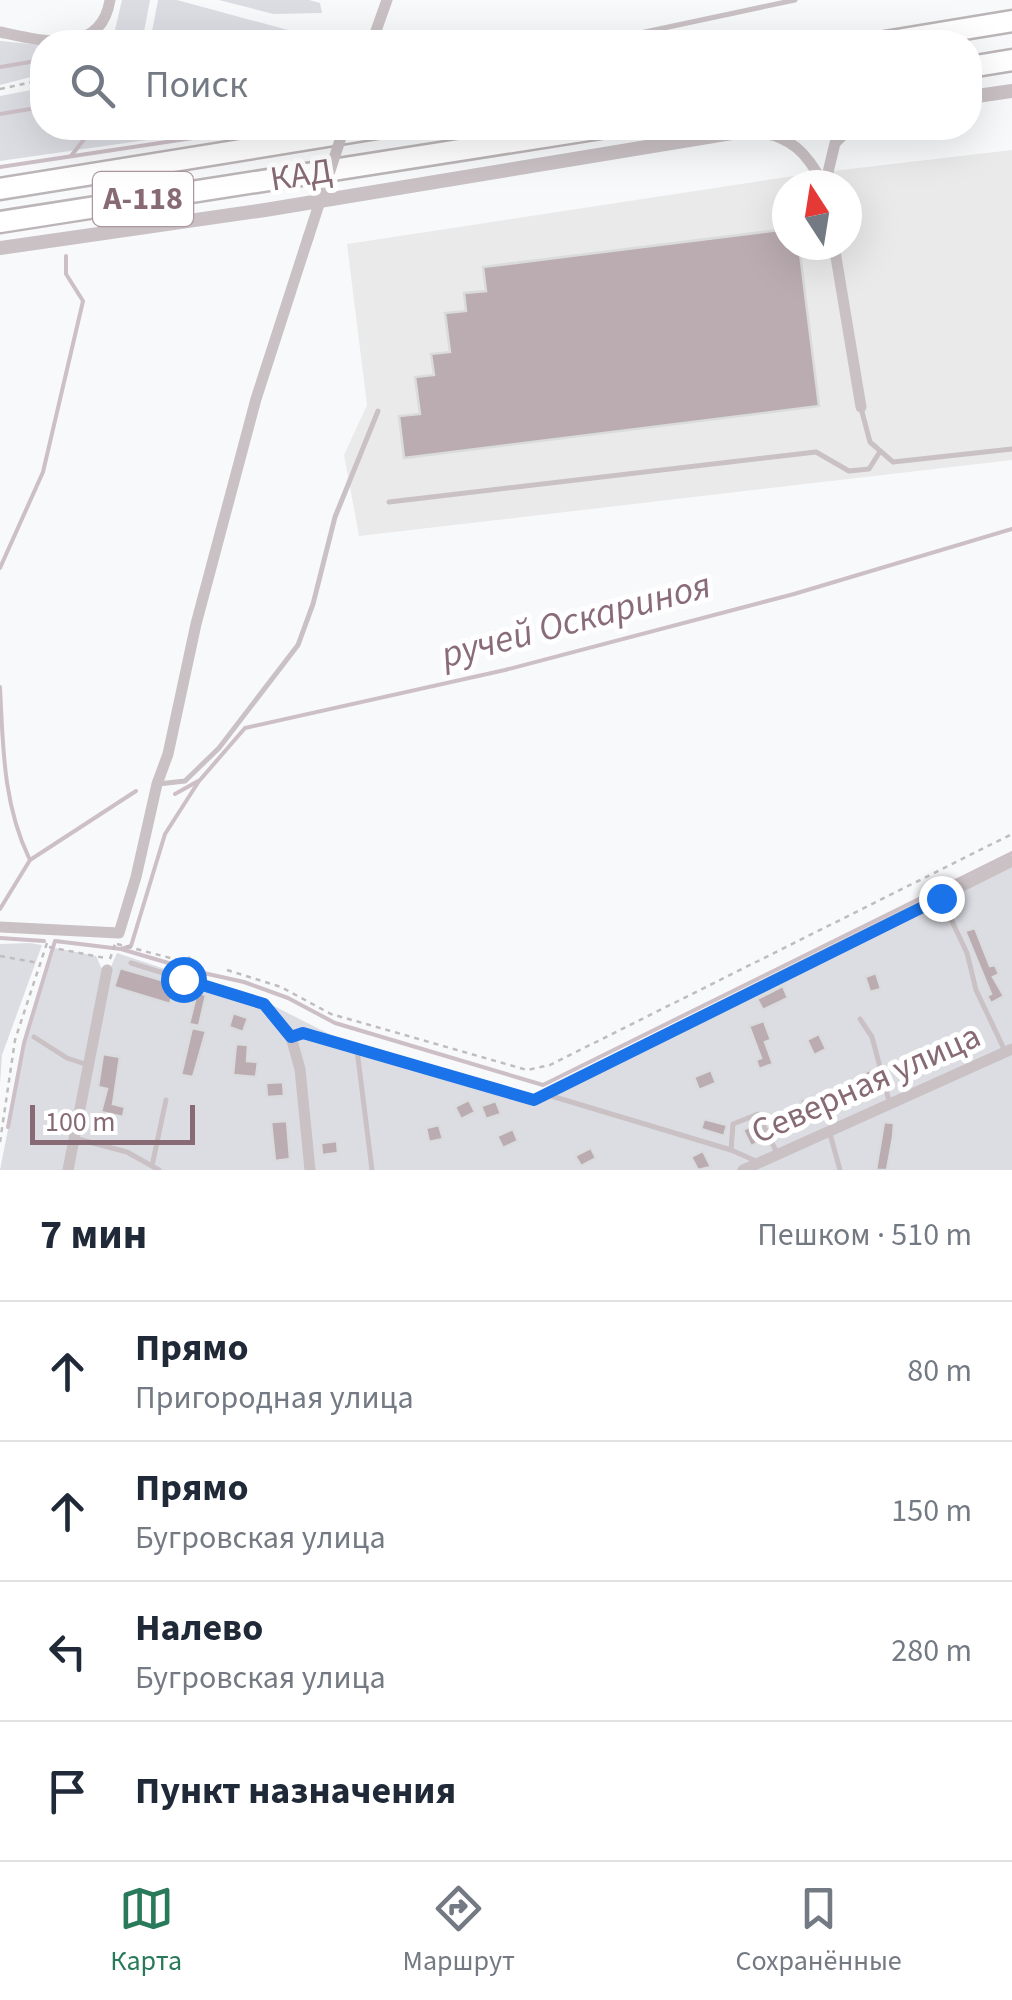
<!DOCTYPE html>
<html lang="ru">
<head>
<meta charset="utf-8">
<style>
	:root { --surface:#fff; --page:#f2f2f3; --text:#1f2937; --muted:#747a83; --line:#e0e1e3; --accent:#297a5a }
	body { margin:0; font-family:"Source Sans 3",sans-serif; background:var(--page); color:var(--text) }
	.compass { position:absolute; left:772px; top:170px; width:90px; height:90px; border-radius:50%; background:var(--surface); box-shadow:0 10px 40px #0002; rotate:348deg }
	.scale { position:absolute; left:30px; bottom:25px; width:165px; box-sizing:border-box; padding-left:10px; border:5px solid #876a73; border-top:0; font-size:28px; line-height:35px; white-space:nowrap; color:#876a73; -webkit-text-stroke:8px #fff; paint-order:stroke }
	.stop { position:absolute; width:30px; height:30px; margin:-22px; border:8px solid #1a73e8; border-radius:50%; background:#fff }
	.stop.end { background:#1a73e8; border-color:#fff; box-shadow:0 2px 10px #0008 }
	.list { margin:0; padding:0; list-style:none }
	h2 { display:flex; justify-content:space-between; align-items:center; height:130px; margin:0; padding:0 40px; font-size:42px }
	h2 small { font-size:32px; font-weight:400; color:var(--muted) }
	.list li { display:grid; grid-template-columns:65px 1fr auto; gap:30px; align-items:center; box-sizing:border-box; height:140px; padding:0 40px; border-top:2px solid var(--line) }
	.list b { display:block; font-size:38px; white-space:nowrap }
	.list p { margin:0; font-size:32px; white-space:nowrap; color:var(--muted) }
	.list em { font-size:32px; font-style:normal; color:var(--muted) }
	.icon { flex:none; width:55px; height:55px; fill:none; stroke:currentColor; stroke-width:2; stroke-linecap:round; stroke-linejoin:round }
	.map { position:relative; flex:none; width:1012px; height:1170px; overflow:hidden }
	.search { position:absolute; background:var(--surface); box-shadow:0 10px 40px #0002; left:30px; right:30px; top:30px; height:110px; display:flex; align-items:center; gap:25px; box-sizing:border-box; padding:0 35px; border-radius:40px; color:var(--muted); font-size:38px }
	.sheet { height:690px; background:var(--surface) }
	nav { display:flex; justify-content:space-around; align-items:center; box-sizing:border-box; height:140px; border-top:2px solid var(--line); background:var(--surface); font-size:28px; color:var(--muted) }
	nav a { display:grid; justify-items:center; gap:5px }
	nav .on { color:var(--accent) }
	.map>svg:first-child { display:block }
	.built { fill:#ebeaeb; fill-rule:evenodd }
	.green { fill:#dcdde3 }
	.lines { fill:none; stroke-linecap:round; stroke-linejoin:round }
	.stream { stroke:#cdbfc6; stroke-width:4 }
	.building { fill:#baacb1; stroke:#dadbdc; stroke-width:2.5 }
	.motorway-casing { stroke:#bcb5b7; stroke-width:25 }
	.path { stroke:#c1bcbd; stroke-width:2.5; stroke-dasharray:5 5; stroke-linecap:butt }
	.service { stroke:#c9c1c4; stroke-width:5 }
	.minor { stroke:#c9c1c4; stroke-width:11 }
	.tertiary { stroke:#c9c1c4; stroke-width:14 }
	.motorway { stroke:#fff; stroke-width:20 }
	.minor-bridge { stroke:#c9c1c4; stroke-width:11 }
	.route { stroke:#1a73e8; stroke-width:12 }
	.labels { text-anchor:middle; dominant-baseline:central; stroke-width:10; stroke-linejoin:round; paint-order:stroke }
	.shield { fill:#fff; stroke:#ab979d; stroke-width:2.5 }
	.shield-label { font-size:32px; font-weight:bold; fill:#876a73 }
	.street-label { font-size:35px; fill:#876a73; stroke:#fff }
	.water-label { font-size:38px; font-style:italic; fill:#896b7a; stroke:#fff }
</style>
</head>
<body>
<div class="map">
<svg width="1012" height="1170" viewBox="0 0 1012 1170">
	<rect width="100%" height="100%" fill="#f8f9fa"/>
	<path class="built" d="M1012 150V460L359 536 344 455 367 405 347 244 807 174ZM787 185H847V245H787Z"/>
	<g class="green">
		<polygon points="122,0 150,0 143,37 114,34"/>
		<polygon points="158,0 177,0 332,42 150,42"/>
		<polygon points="219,0 309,0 320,3 322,13 273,14"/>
		<polygon points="0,41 42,45 42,74 0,85"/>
		<polygon points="42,88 42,128 230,128 0,161 0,96"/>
		<polygon points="1012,856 1012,1170 0,1170 24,1048 55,948 96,956 102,969 109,971 117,953 270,1004 331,1035 534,1096"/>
		<polygon points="30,943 42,945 2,1055 0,1083 0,944"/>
	</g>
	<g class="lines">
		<g class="stream">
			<polyline points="0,67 42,60"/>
			<polyline points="0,114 42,107"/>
			<polyline points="71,156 93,128"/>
			<polyline points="0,167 260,128"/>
			<polyline points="0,568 43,472 83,301 66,274 66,256"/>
			<path d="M0 687C3 746 3 804 29 858"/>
			<polyline points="175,794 200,780 245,728 505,670 794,594 1012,529"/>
			<polyline points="0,909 30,860 136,791"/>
			<polyline points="0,938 44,941"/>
			<polyline points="182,967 121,949 131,946 165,834 199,781"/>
			<polyline points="190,970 244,982 288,998 335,1023 543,1085 1012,853"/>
			<polyline points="8,1127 24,1043 55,941 121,949"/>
		</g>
	</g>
	<g class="building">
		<polygon points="787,229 787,245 799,245 819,406 404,458 399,416 420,414 415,377 434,375 431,354 450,352 445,313 466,311 464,293 486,291 483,267"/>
		<polygon points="975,928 990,966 995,965 999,974 993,977 1004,996 991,1003 987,996 991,994 965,931"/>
		<polygon points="120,968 175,984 170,1004 114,987"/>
		<polygon points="876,973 881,989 870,992 865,977"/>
		<polygon points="783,986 788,998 763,1010 757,999"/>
		<polygon points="197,992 206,995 199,1026 189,1024"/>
		<polygon points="233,1013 248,1018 243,1032 229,1027"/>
		<polygon points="764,1021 771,1040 765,1042 773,1064 759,1069 756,1060 761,1058 749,1026"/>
		<polygon points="192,1028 206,1031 193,1077 181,1075"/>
		<polygon points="819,1034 826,1049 814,1055 807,1040"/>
		<polygon points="236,1044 248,1045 247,1061 258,1062 256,1077 233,1075"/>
		<polygon points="103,1054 120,1057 113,1104 125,1107 123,1117 101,1112 107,1089 98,1087"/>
		<polygon points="711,1070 716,1083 699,1090 694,1077"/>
		<polygon points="870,1070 876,1081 862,1089 856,1077"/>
		<polygon points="283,1082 284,1096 267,1097 266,1083"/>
		<polygon points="821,1093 828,1111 807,1118 800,1100"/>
		<polygon points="469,1100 475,1112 461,1119 455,1107"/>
		<polygon points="496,1101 501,1114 486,1119 481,1106"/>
		<polygon points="704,1119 727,1125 724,1136 701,1129"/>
		<polygon points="287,1121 290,1159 275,1161 271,1122"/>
		<polygon points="884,1122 894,1123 893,1137 887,1170 876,1170"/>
		<polygon points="755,1124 763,1140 751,1146 743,1130"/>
		<polygon points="439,1125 443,1139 429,1142 426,1128"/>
		<polygon points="513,1129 518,1141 503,1148 497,1136"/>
		<polygon points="337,1141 338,1153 322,1155 321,1143"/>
		<polygon points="591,1148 596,1158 581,1166 575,1156"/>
		<polygon points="703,1151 711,1167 698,1170 691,1157"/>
	</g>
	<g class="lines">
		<defs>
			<g id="motorway">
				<polyline points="885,42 1012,21"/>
				<polyline points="970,67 1012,60"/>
				<polyline points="0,189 377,128"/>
				<polyline points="0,222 601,128"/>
			</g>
		</defs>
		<use href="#motorway" class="motorway-casing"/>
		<g class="path">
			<polyline points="0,89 42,80"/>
			<polyline points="117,944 182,961"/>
			<polyline points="49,947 105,958"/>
			<polyline points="0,956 39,963"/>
			<polyline points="110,959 115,944"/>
			<polyline points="227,970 281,987 331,1014 527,1070 550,1065 1012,834"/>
			<polyline points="0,1142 15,1040 48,940"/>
		</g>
		<g class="service">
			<polyline points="82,41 102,42"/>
			<polyline points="598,42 795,0"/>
			<polyline points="861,408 870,442 893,462 1012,449"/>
			<polyline points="389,502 816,452 849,471 869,469 879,453"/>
			<polyline points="158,784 185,781 219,748 298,645 313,604 335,517 378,411"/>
			<polyline points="941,898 967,953 976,990 1005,1051"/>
			<polyline points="131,963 264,1004 289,1035"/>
			<polyline points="183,979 189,959"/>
			<polyline points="860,1019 872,1037 889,1101"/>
			<polyline points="34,1037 67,1058 85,1064"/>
			<polyline points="357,1050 372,1170"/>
			<polyline points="548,1095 731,1150 756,1161"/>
			<polyline points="830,1134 840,1170"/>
			<polyline points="74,1138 127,1152 159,1170"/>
			<polyline points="731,1150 733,1124 758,1114 777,1153"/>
			<polyline points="152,1166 166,1100"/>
		</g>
		<g class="minor">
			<path d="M0 32C42 41 101 57 110 0"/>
			<polyline points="372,42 387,0"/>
			<path d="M754 132C791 135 807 153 824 185"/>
			<polyline points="825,185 835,143 850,128"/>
			<polyline points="834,245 861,407"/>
			<polyline points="0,927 119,933 136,877 157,784 168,754 196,624 256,399 308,238"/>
			<polyline points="68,1170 107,970"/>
			<polyline points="310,1170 300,1069 291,1037 303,1033 534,1100 1012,861"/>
			<polyline points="743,1170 1012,1049"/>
		</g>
		<g class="tertiary">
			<polyline points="970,97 1012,91"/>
			<polyline points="0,248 265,210 762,128"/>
		</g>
		<use href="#motorway" class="motorway"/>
		<polyline class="minor-bridge" points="308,238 344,128"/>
	</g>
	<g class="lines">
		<polyline class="route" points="183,979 264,1004 291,1037 303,1033 534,1100 941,898"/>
	</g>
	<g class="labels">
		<rect class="shield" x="93" y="172" width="100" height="54" rx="8"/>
		<g class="shield-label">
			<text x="143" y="199">А-118</text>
		</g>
		<g class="street-label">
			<text transform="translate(301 175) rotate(-9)">КАД</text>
			<text transform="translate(866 1084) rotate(-24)">Северная улица</text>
		</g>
		<g class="water-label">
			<text transform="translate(576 620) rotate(-15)">ручей Оскариноя</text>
		</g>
	</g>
</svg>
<svg class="compass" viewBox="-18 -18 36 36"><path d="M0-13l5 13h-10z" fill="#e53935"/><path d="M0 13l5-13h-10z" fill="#747a83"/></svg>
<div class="scale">100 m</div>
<div class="stop" style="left:183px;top:979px"></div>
<div class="stop end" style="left:941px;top:898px"></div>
<div class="search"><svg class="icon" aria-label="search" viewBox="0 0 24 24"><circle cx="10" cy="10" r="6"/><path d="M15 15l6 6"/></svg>Поиск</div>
</div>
<section class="sheet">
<h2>7 мин<small>Пешком · 510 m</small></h2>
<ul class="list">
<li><svg class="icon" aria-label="ahead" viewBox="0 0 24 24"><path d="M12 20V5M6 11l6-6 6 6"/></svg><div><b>Прямо</b><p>Пригородная улица</p></div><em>80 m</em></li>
<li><svg class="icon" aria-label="ahead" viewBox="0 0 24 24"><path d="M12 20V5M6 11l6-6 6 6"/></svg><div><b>Прямо</b><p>Бугровская улица</p></div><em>150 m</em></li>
<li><svg class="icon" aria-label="left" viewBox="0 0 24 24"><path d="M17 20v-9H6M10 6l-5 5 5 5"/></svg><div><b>Налево</b><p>Бугровская улица</p></div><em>280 m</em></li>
<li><svg class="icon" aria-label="arrive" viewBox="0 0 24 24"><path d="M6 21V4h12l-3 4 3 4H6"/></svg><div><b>Пункт назначения</b></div></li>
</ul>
</section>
<nav>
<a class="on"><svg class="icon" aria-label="map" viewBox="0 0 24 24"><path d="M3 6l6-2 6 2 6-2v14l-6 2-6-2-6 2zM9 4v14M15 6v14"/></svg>Карта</a>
<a><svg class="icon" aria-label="directions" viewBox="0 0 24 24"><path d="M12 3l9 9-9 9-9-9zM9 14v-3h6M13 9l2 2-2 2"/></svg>Маршрут</a>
<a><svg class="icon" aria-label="saved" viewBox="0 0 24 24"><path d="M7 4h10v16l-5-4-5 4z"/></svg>Сохранённые</a>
</nav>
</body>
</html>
